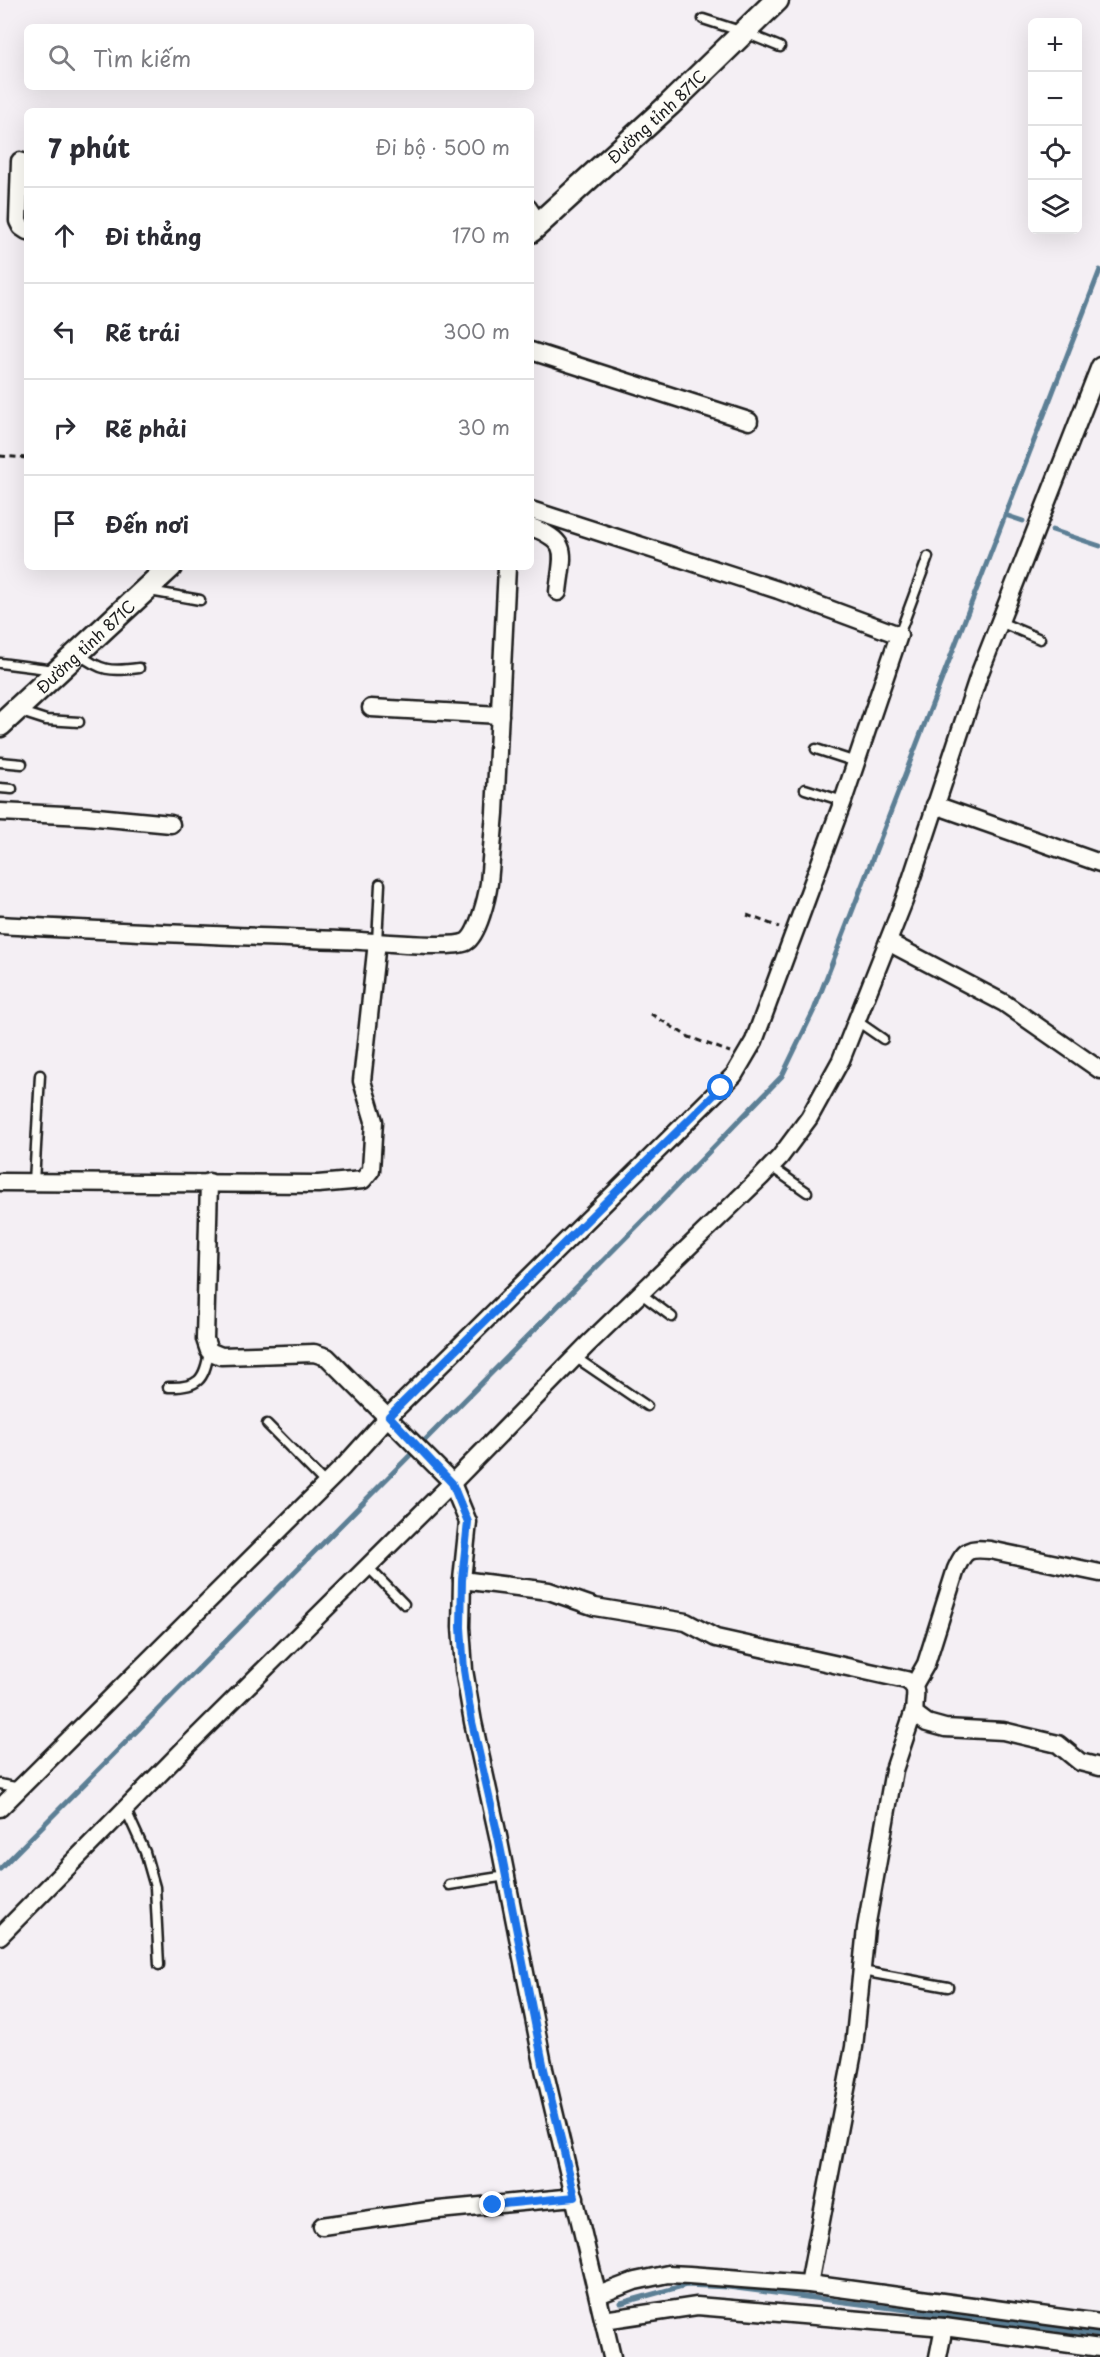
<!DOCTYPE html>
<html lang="vi">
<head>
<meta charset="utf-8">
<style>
	:root { --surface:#fff; --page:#f7f7f7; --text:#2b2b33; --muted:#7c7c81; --line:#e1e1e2 }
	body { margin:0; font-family:"Playpen Sans",sans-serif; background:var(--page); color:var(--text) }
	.controls { position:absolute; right:18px; top:18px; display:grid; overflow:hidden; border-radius:9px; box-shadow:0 6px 24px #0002 }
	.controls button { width:54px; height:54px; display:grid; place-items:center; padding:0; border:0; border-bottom:2px solid var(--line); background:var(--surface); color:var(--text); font:30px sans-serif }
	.stop { position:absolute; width:18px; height:18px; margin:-14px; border:4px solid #1a73e8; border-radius:50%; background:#fff }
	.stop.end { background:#1a73e8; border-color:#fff; box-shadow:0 2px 6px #0008 }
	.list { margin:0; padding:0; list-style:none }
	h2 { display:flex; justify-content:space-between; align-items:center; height:78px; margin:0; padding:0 24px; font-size:26px }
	h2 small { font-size:20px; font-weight:400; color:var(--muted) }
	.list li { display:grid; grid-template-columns:39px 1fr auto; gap:18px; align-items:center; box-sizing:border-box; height:96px; padding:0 24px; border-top:2px solid var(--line) }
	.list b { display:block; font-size:22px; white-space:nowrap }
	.list em { font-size:20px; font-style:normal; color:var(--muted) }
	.icon { flex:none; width:33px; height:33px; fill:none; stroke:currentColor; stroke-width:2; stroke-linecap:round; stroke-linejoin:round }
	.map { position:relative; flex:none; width:1100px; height:2357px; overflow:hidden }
	.search { position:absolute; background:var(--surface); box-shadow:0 6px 24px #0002; left:24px; top:24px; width:510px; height:66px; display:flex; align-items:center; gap:15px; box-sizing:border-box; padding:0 21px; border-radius:9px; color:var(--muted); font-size:22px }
	.panel { position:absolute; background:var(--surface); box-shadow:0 6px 24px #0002; left:24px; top:108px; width:510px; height:462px; border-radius:9px }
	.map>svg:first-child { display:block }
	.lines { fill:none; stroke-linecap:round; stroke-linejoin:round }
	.stream { stroke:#5c7f95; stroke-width:5 }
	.service-casing { stroke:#1c1c1c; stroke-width:13 }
	.minor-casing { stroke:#1c1c1c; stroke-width:21 }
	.secondary-casing { stroke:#1c1c1c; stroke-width:27 }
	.path { stroke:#1c1c1c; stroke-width:3; stroke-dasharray:6 4.5; stroke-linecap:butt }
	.service { stroke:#fdfcf7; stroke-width:8 }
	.minor { stroke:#fdfcf7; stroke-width:16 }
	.secondary { stroke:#fdfcf7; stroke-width:22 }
	.route { stroke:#1a73e8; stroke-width:8 }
	.labels { text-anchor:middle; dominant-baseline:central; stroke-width:4.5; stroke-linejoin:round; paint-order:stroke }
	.street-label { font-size:16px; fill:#1c1c1c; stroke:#fdfcf7 }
</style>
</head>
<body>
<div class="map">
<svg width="1100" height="2357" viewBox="0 0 1100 2357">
	<rect width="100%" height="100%" fill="#f4eff4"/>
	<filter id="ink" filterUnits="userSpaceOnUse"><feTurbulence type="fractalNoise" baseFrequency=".0167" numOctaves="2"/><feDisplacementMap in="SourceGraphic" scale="12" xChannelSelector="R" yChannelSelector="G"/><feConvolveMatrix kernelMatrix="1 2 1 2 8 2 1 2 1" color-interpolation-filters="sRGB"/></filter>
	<g filter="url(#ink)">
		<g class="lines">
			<g class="stream">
				<polyline points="1005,515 1023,521"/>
				<polyline points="1052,530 1100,546"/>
				<polyline points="0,1869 657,1206 782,1076 814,1010 1100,270"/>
				<polyline points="621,2303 686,2285 728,2287 1100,2335"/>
			</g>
			<defs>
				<g id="service">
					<polyline points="703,19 743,32 780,47"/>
					<polyline points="531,205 541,220"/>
					<polyline points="150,591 200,600"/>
					<polyline points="1000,622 1040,639"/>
					<polyline points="899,635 928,557"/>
					<path d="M77 653C101 671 110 672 139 668"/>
					<polyline points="0,663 55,670"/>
					<polyline points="18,711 46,720 79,722"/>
					<polyline points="816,749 856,762"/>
					<polyline points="0,762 22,764"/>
					<polyline points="0,788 12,789"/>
					<polyline points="805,789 843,801"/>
					<polyline points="377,942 380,884"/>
					<polyline points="857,1021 883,1039"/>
					<polyline points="770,1166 807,1192"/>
					<polyline points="34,1182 40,1075"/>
					<polyline points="640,1293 672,1317"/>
					<polyline points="575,1357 647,1406"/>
					<path d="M168 1387C198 1388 205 1380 209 1351"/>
					<polyline points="267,1424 326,1484"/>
					<polyline points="368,1567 404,1604"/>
					<polyline points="0,1784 20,1788"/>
					<polyline points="125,1808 145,1852 155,1887 159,1965"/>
					<polyline points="449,1885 506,1876"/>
					<polyline points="862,1971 948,1987"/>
				</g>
				<g id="minor">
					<polyline points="20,161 18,221 21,227 27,231"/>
					<polyline points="531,351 749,421"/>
					<path d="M531 527C572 542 562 554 558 592"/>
					<polyline points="371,708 500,715"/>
					<polyline points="935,805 1100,863"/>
					<polyline points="0,812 86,816 171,824"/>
					<path d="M0 925C120 932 241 936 361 941 380 942 452 949 466 942 478 935 487 897 489 883L495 813 507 567"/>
					<polyline points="888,942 1004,1003 1100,1070"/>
					<polyline points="0,1182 318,1184 363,1180 371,1170 374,1121 362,1081 377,942"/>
					<polyline points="209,1182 205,1339 209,1351 221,1356 314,1353 327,1357 445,1475 452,1483 468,1522 462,1580 461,1627 464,1670 473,1722 498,1836 544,2069 612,2357"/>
					<path d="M462 1580 549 1591 595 1607 686 1622 716 1638 906 1680C922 1688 912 1700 915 1714L927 1723 945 1728 1003 1731 1058 1744 1080 1762 1100 1767"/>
					<path d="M914 1685 926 1664 956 1569C965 1549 969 1548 990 1550L1100 1573"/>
					<polyline points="0,1808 343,1467 389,1416 734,1075 754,1041 843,801 899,635 778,590 531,510"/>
					<polyline points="0,1936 186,1747 452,1483 588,1344 761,1177 780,1157 809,1118 841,1060 904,901 979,675 1100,366"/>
					<polyline points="322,2226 428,2211 575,2197"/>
					<polyline points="809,2284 854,2047 866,1928 894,1770 914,1710"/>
					<polyline points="598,2295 635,2281 668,2274 689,2275 809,2284 1100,2323"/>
					<polyline points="604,2320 697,2306 944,2327 1100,2348"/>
					<polyline points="938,2357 944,2327"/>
				</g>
				<g id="secondary">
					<path id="s1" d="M531 231 669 105 777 0"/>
					<path id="s2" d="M0 725 170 567"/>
				</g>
			</defs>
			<use href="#service" class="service-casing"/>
			<use href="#minor" class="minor-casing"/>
			<use href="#secondary" class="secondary-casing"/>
			<g class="path">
				<polyline points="0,456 27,458"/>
				<polyline points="747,915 779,927"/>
				<polyline points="651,1014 689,1037 730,1052"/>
			</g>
			<use href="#service" class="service"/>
			<use href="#minor" class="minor"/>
			<use href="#secondary" class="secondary"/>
		</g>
	</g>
	<g class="lines" filter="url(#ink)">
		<polyline class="route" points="493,2205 575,2197 544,2069 498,1836 472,1722 464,1670 461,1627 462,1580 468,1522 452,1483 389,1416 721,1088"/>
	</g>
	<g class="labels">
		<g class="street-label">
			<text stroke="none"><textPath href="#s1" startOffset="170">Đường tỉnh 871C</textPath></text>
			<text stroke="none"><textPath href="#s2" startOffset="116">Đường tỉnh 871C</textPath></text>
		</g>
	</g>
</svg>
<div class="controls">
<button>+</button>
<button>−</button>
<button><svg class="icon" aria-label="locate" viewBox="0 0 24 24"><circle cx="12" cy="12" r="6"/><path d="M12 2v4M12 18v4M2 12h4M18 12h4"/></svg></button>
<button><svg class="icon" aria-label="layers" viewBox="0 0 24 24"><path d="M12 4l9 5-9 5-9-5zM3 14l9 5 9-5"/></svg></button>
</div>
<div class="stop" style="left:721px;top:1088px"></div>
<div class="stop end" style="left:493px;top:2205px"></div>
<div class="search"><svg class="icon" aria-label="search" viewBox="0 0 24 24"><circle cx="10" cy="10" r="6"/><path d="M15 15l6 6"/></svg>Tìm kiếm</div>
<section class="panel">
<h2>7 phút<small>Đi bộ · 500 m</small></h2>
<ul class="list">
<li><svg class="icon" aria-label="ahead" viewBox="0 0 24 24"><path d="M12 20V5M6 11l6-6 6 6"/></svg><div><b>Đi thẳng</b></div><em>170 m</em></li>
<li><svg class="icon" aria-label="left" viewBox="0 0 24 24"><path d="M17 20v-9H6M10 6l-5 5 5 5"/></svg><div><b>Rẽ trái</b></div><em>300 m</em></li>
<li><svg class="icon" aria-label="right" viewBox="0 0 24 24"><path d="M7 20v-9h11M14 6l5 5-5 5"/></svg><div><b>Rẽ phải</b></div><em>30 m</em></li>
<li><svg class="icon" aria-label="arrive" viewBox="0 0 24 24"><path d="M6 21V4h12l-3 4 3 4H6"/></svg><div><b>Đến nơi</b></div></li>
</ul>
</section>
</div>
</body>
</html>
